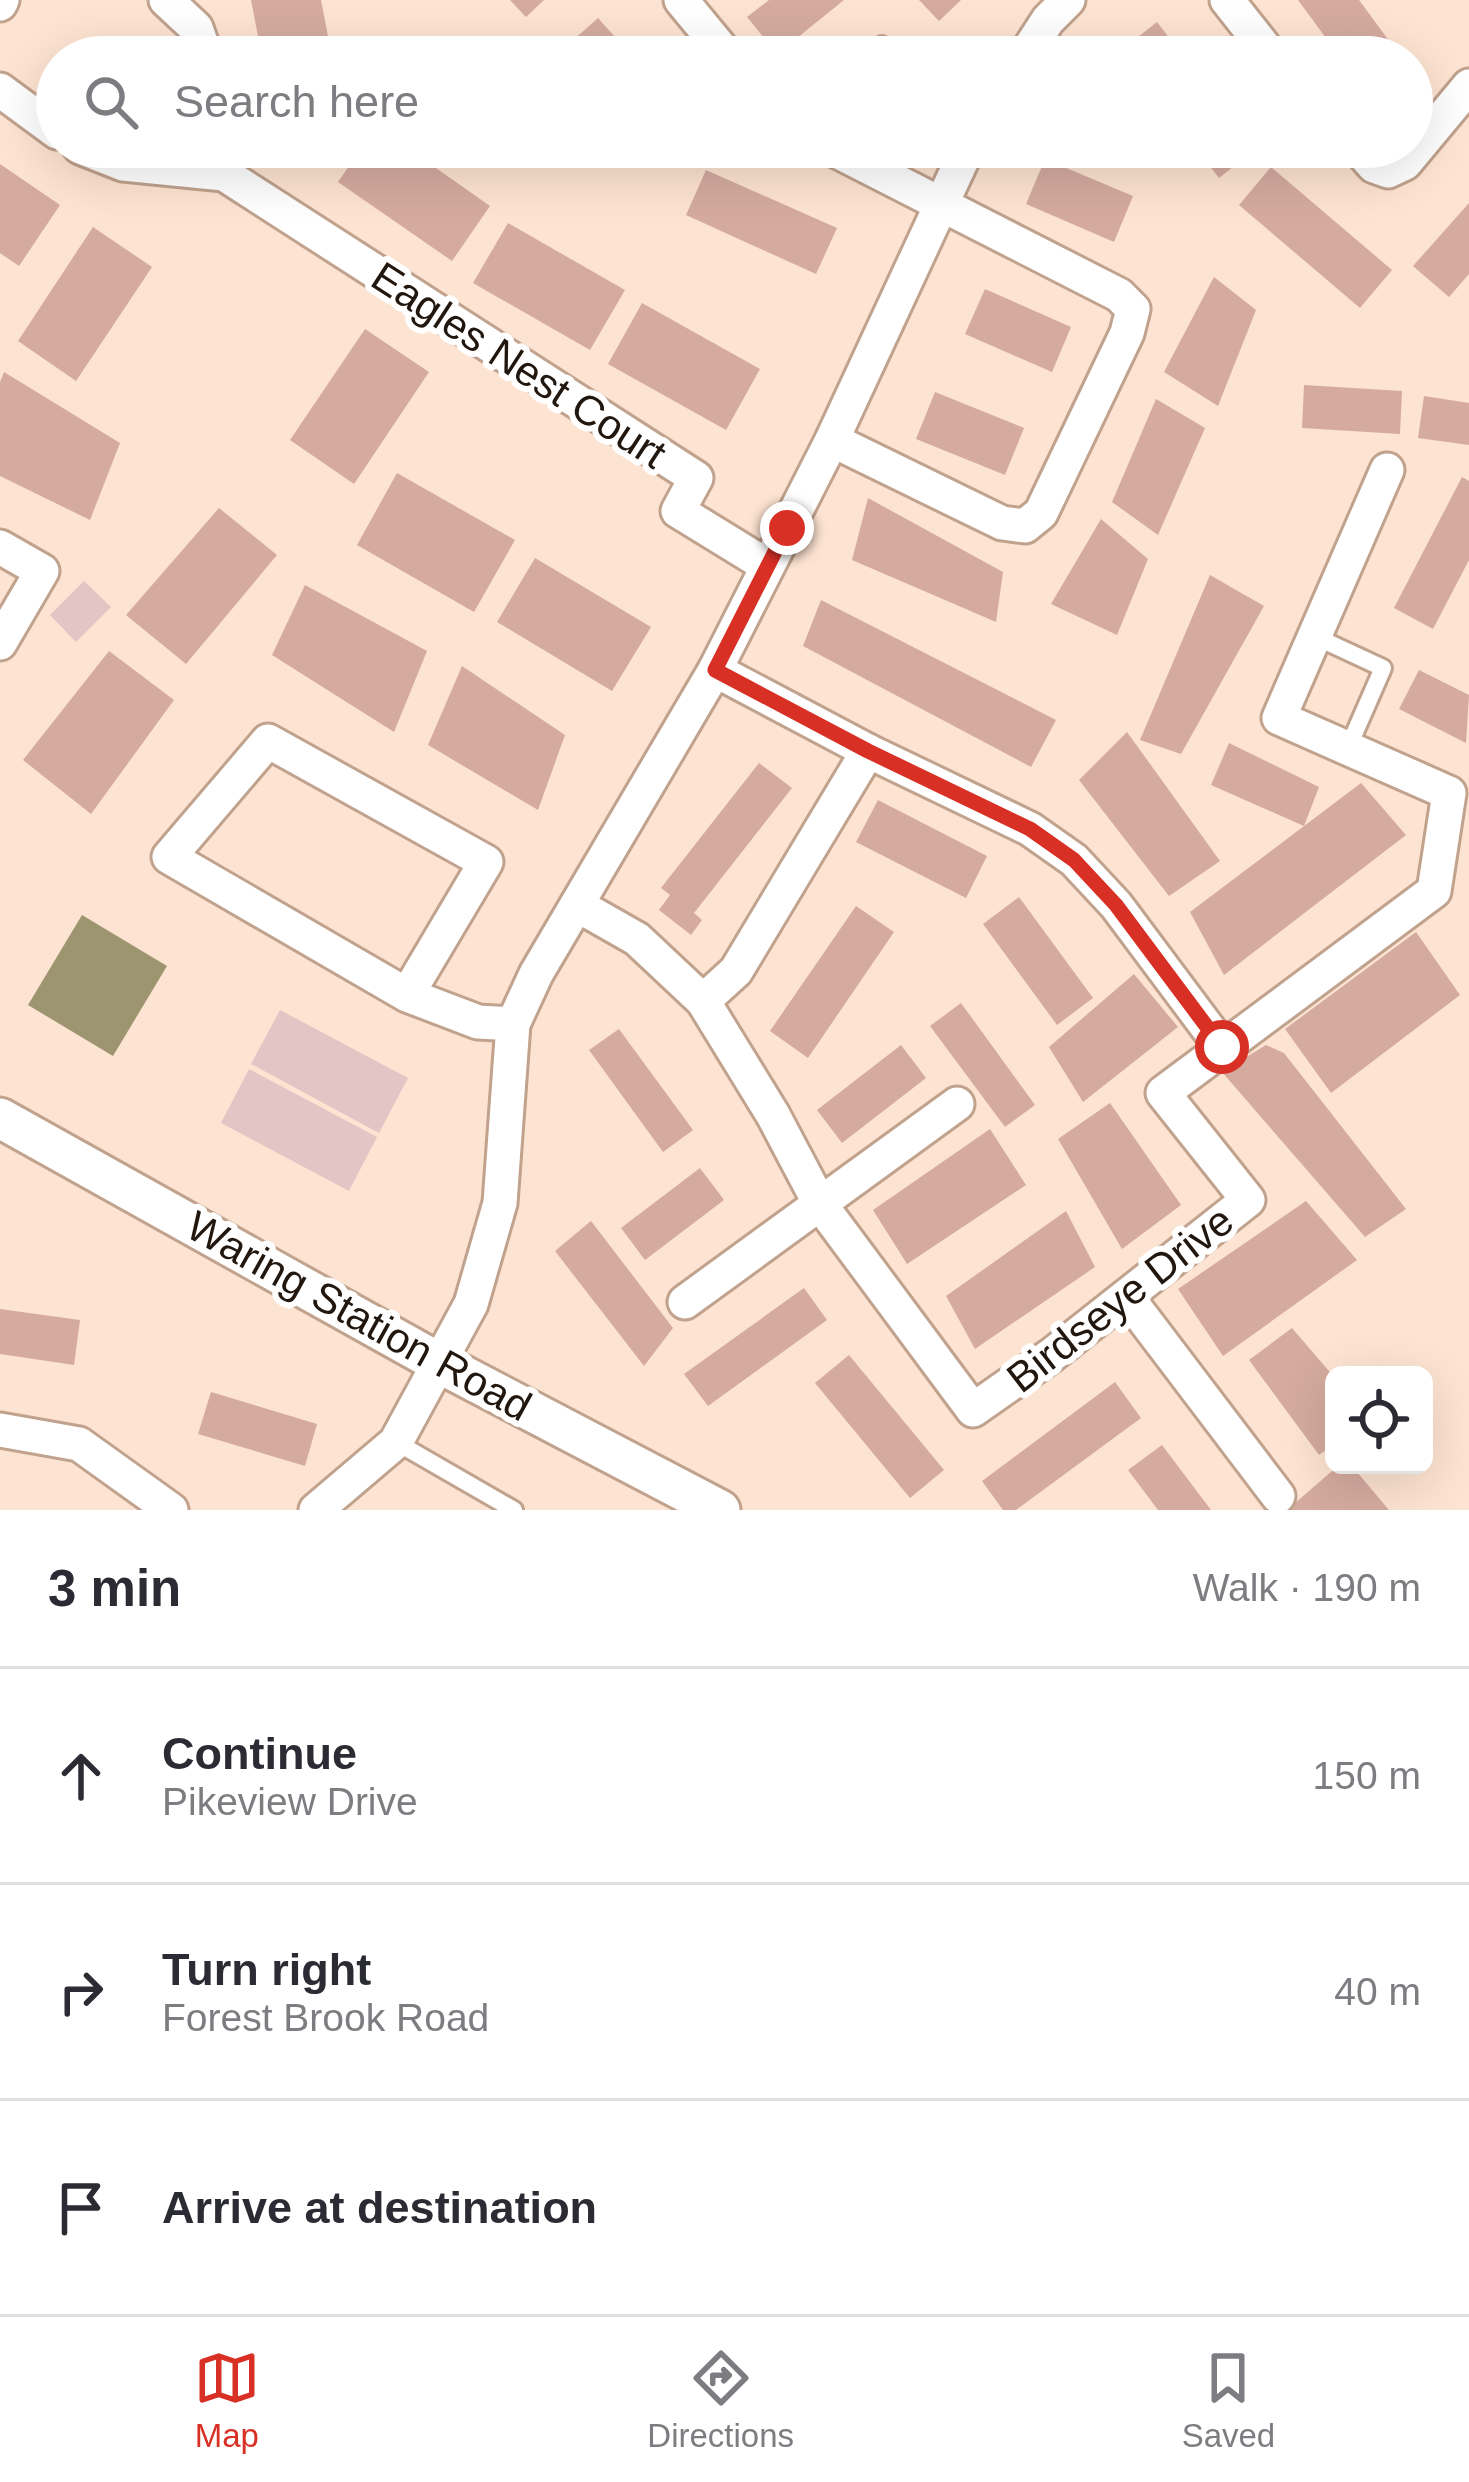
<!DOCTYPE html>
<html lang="en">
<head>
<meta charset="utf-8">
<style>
	:root { --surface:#fff; --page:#f2f2f3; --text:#2b2b33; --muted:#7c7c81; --line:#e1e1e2; --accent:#d93025 }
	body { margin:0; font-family:Arial,sans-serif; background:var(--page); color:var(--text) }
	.controls { position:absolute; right:36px; bottom:36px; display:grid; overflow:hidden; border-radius:18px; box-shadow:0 12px 48px #0002 }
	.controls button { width:108px; height:108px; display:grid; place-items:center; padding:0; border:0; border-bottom:3px solid var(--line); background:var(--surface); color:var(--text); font:60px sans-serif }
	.stop { position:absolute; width:36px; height:36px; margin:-27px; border:9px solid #d93025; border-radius:50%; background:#fff }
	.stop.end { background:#d93025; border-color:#fff; box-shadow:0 3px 12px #0008 }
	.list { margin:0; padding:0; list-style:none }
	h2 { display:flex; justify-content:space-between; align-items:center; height:156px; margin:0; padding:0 48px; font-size:51px }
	h2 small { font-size:39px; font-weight:400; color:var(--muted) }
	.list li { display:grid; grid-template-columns:78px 1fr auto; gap:36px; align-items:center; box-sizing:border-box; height:216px; padding:0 48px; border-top:3px solid var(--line) }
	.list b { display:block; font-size:45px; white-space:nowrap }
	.list p { margin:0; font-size:39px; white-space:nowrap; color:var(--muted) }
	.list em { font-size:39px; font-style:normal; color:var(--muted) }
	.icon { flex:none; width:66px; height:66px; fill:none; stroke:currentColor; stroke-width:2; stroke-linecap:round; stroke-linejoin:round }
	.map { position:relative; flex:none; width:1469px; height:1510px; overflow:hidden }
	.search { position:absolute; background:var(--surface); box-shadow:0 12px 48px #0002; left:36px; right:36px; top:36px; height:132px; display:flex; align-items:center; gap:30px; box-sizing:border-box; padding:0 42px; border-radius:66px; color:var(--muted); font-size:45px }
	.sheet { height:804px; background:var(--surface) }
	nav { display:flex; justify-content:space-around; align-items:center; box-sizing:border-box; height:168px; border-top:3px solid var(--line); background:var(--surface); font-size:33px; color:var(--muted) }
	nav a { display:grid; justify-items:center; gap:6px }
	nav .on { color:var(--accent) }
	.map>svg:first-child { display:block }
	.green { fill:#e4c5c6 }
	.water { fill:#9c9570 }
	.building { fill:#d5ab9f }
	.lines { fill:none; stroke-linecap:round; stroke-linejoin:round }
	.service-casing { stroke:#c0a28d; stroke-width:22 }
	.minor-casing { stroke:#c0a28d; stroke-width:39 }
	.tertiary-casing { stroke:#c0a28d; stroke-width:45 }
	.service { stroke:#fff; stroke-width:16 }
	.minor { stroke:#fff; stroke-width:33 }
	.tertiary { stroke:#fff; stroke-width:39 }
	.route { stroke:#d93025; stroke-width:15 }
	.labels { text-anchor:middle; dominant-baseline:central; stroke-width:12; stroke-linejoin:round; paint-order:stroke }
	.street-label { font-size:42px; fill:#22170f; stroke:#fff }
</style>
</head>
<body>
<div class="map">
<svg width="1469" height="1510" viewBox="0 0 1469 1510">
	<rect width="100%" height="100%" fill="#fde3d1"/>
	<g class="green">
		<polygon points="84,581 111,607 76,642 50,615"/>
		<polygon points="280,1010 408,1078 379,1133 251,1064"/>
		<polygon points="249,1069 377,1137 349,1191 221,1123"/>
	</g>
	<polygon class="water" points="82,915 167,966 113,1056 28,1005"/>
	<g class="building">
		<polygon points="251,0 321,0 332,57 262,57"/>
		<polygon points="510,0 544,0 526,17"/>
		<polygon points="769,0 844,0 777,54 747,17"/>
		<polygon points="919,0 961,0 939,21"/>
		<polygon points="1298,0 1359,0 1401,57 1340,57"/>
		<polygon points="598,18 633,57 570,57 563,49"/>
		<polygon points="1157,22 1184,57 1125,57 1120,51"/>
		<polygon points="362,147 406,147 490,206 452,261 338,182"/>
		<polygon points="1195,147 1258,147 1219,178"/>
		<polygon points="1045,159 1133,196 1114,242 1026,204"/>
		<polygon points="0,164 60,205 19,266 0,253"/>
		<polygon points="1271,167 1392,270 1360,308 1239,205"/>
		<polygon points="706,170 837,228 816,274 686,215"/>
		<polygon points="1469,203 1469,274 1449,297 1413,266"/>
		<polygon points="508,223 625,290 590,350 473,283"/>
		<polygon points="93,227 152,267 76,381 18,341"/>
		<polygon points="1214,277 1256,310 1218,406 1164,372"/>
		<polygon points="985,289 1071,327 1052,372 965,334"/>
		<polygon points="642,303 760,369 726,430 608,364"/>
		<polygon points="365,329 429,372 354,484 290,440"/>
		<polygon points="4,372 120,443 90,520 0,476 0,382"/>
		<polygon points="1304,385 1402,391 1400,434 1302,428"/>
		<polygon points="935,392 1024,428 1005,475 916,439"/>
		<polygon points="1424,396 1469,403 1469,445 1418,438"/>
		<polygon points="1156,399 1205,428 1158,535 1112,502"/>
		<polygon points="397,473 515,540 474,612 357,545"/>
		<polygon points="1462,477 1469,481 1469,560 1433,629 1394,608"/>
		<polygon points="868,498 1003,572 996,622 852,560"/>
		<polygon points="219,508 277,555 186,664 126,615"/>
		<polygon points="1101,519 1148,559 1117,635 1051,604"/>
		<polygon points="535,558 651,627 612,691 497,622"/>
		<polygon points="1210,575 1264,606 1181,754 1140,740"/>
		<polygon points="305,585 427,651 394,732 272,655"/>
		<polygon points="821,600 1056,720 1031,767 803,646"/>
		<polygon points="109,651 174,700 91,814 23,760"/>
		<polygon points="462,666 565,735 538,810 428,745"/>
		<polygon points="1419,670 1469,695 1466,743 1399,709"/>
		<polygon points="1127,732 1220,861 1169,896 1079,780"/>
		<polygon points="1229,743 1319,787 1304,826 1211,785"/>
		<polygon points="759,763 792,788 694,913 702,920 691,935 659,910 670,895 661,888"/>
		<polygon points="1361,783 1406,835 1224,975 1190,912"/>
		<polygon points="878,800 987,856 966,898 856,842"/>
		<polygon points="1019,897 1093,998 1057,1025 983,924"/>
		<polygon points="856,906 894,932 808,1058 770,1031"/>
		<polygon points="1416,932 1460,995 1331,1093 1285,1029"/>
		<polygon points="1134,974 1178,1027 1083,1102 1049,1047"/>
		<polygon points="961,1003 1035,1105 1005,1127 930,1026"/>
		<polygon points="619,1029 693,1130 663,1152 589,1050"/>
		<polygon points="901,1045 926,1078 842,1143 817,1110"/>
		<polygon points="1266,1045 1284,1053 1406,1209 1365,1237 1222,1072"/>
		<polygon points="1110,1103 1181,1205 1122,1249 1058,1139"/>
		<polygon points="990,1129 1026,1185 907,1264 873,1210"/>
		<polygon points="700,1168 724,1200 645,1260 621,1228"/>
		<polygon points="1306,1201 1357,1260 1223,1356 1178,1289"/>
		<polygon points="1066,1211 1095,1267 975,1349 946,1296"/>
		<polygon points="591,1221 673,1328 644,1366 555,1251"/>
		<polygon points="804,1288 827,1320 708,1406 684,1374"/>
		<polygon points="0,1309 80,1320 74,1365 0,1354"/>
		<polygon points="1292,1328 1334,1377 1334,1444 1319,1455 1249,1360"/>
		<polygon points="849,1355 944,1470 910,1498 815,1383"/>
		<polygon points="1115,1382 1141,1418 1016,1510 1003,1510 982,1481"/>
		<polygon points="211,1392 317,1424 305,1466 198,1434"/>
		<polygon points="1162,1445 1211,1510 1158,1510 1128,1470"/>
		<polygon points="1339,1465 1351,1465 1389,1510 1287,1510"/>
	</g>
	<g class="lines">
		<defs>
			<g id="service">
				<polyline points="869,57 882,45 896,57"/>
				<polyline points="1314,636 1383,668 1348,748"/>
				<polyline points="396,1442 514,1510"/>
			</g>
			<g id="minor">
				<polyline points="166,0 196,28 206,57"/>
				<polyline points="681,0 728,57"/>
				<polyline points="1227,0 1272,57"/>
				<polyline points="0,4 2,0"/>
				<polyline points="1024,57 1048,20 1068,0"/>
				<polyline points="0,90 57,132"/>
				<polyline points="80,147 123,164 224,174 696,478 678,511 766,565"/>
				<polyline points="829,147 1119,295 1133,309 1127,333 1041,513 1025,526 1002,523 832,440"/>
				<polyline points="1357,147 1374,166 1388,171 1405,163 1469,86"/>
				<polyline points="0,547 42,571 0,643"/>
				<polyline points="715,670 868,751 1030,829 1074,860 1116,905 1222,1047"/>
				<polyline points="579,906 637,939 703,1001 773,1115 820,1204 973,1410 1053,1354 1248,1200 1163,1093 1434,891 1449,793 1279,718 1387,470"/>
				<polyline points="407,995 486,862 268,741 169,857 407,995 478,1022 513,1024"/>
				<polyline points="703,1001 736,971 868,751"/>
				<polyline points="1127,1297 1278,1496"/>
				<polyline points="685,1302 957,1104"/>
				<polyline points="0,1430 79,1444 171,1510"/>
				<polyline points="316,1510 396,1442 471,1304 500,1203 513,1024 536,974 715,670 832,440 968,147"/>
			</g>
			<polyline id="tertiary" points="0,1118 441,1364 720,1510"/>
		</defs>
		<use href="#service" class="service-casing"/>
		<use href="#minor" class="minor-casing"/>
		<use href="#tertiary" class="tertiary-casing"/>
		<use href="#service" class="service"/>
		<use href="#minor" class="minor"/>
		<use href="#tertiary" class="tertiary"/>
	</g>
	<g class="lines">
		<polyline class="route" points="787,528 715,670 868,751 1030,829 1074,860 1116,905 1222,1047"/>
	</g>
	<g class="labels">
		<g class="street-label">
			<text transform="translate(519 365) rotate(33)">Eagles Nest Court</text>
			<text transform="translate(1120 1299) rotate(-38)">Birdseye Drive</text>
			<text transform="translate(359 1316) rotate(29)">Waring Station Road</text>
		</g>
	</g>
</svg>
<div class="controls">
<button><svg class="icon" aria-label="locate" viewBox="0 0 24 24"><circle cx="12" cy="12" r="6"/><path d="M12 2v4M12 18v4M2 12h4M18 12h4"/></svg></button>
</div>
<div class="stop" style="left:1222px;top:1047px"></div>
<div class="stop end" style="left:787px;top:528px"></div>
<div class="search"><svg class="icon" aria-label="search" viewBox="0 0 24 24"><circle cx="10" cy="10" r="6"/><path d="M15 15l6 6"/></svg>Search here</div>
</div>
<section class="sheet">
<h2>3 min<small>Walk · 190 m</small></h2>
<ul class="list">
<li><svg class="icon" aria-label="ahead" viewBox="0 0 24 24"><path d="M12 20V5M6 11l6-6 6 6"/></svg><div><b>Continue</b><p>Pikeview Drive</p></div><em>150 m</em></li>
<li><svg class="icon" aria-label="right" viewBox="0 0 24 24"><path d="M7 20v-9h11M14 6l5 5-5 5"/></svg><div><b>Turn right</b><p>Forest Brook Road</p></div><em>40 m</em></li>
<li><svg class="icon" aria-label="arrive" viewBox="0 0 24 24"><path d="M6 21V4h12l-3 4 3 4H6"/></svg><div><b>Arrive at destination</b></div></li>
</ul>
</section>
<nav>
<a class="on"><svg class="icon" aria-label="map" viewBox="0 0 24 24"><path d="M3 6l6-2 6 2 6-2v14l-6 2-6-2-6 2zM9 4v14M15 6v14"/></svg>Map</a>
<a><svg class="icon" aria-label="directions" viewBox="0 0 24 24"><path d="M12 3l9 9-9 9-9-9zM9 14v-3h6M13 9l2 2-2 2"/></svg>Directions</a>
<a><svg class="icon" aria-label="saved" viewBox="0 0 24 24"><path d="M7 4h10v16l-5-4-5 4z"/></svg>Saved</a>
</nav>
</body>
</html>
